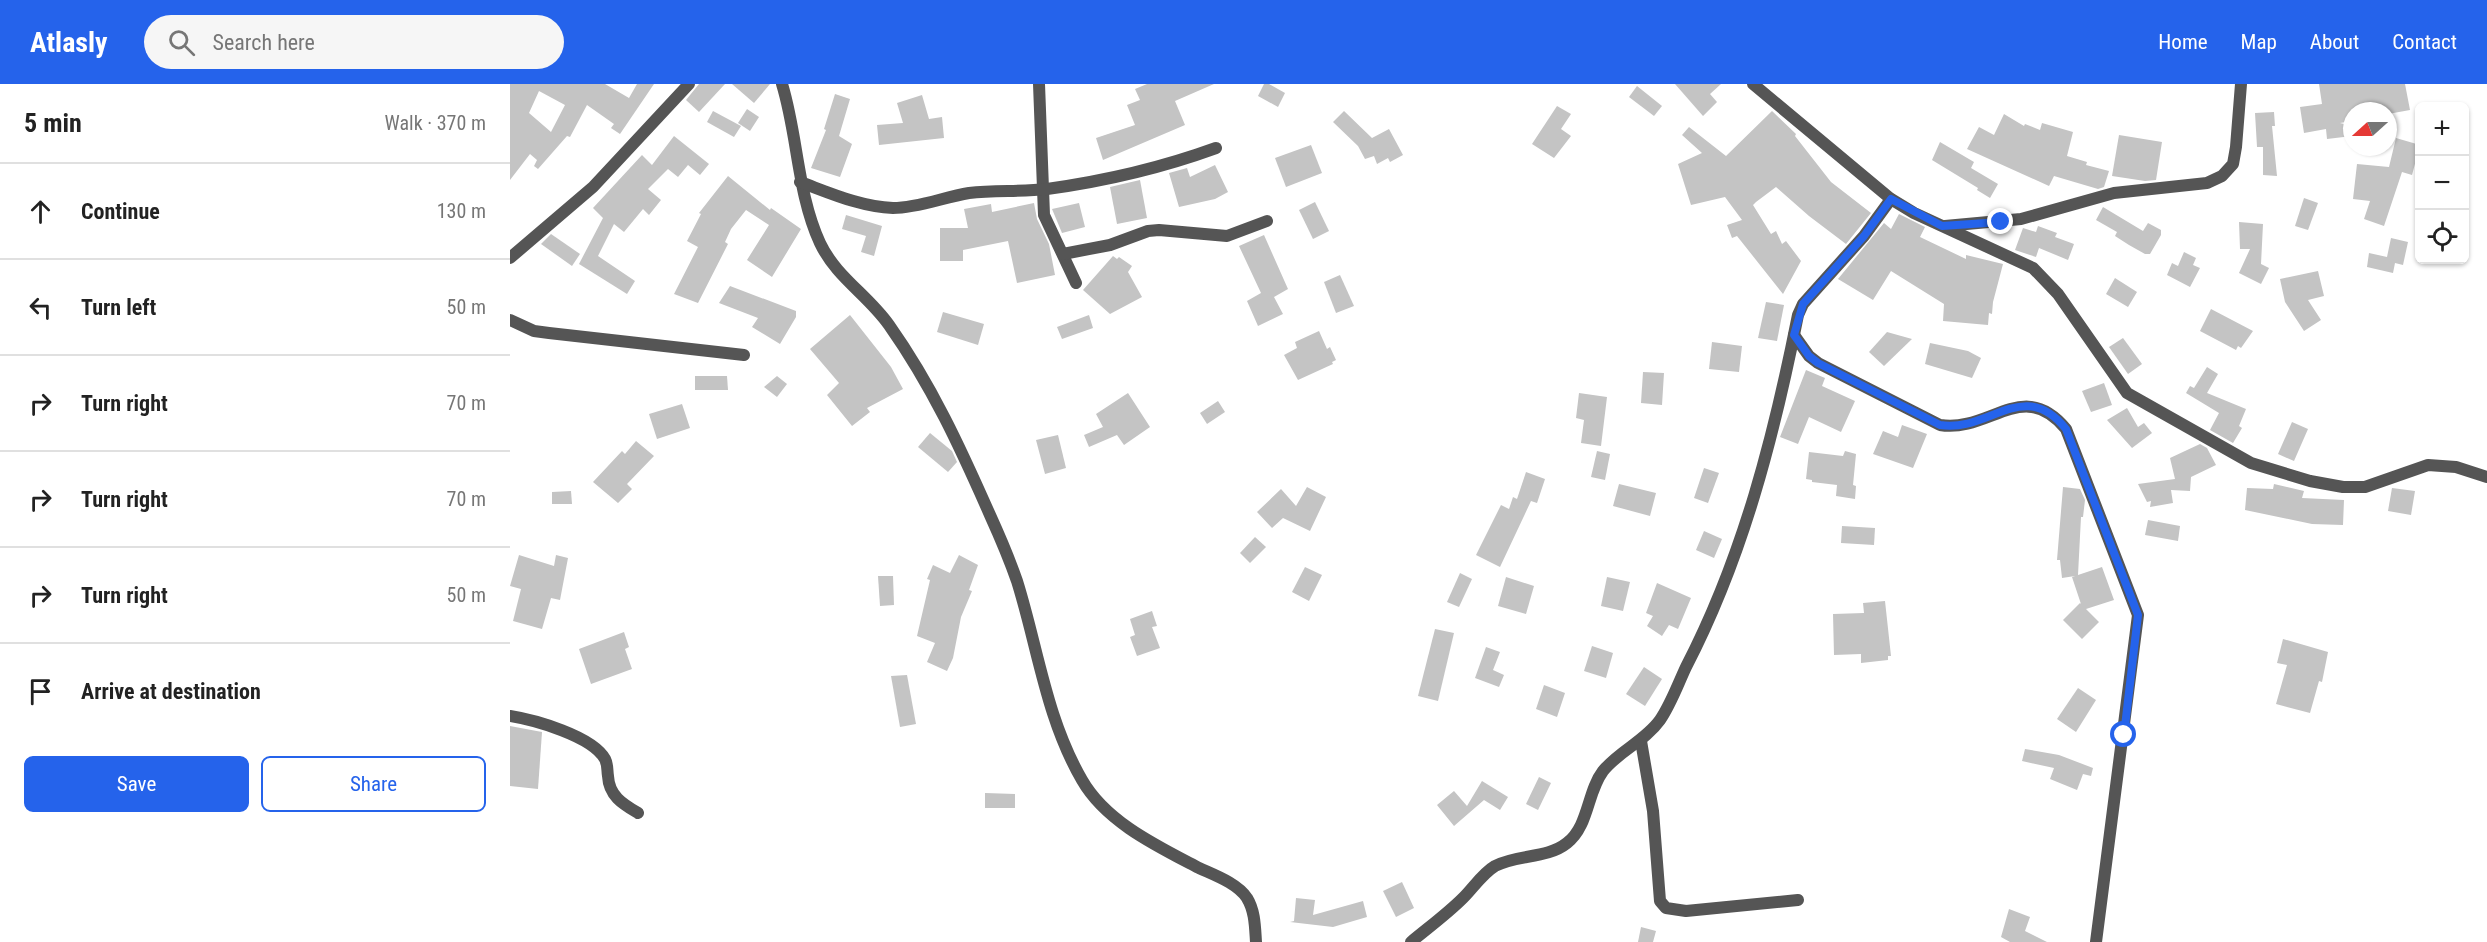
<!DOCTYPE html>
<html lang="en">
<head>
<meta charset="utf-8">
<style>
	:root { --surface:#fff; --page:#f6f6f6; --text:#222; --muted:#767676; --line:#e0e0e0; --accent:#2563eb }
	body { margin:0; font-family:"Roboto Condensed",sans-serif; background:var(--page); color:var(--text) }
	.controls { position:absolute; right:18px; top:18px; display:grid; overflow:hidden; border-radius:9px; box-shadow:0 2px 4px #0004 }
	.controls button { width:54px; height:54px; display:grid; place-items:center; padding:0; border:0; border-bottom:2px solid var(--line); background:var(--surface); color:var(--text); font:30px sans-serif }
	.compass { position:absolute; left:1833px; top:18px; width:54px; height:54px; border-radius:50%; background:var(--surface); box-shadow:0 2px 4px #0004; rotate:249deg }
	.stop { position:absolute; width:18px; height:18px; margin:-14px; border:4px solid #2563eb; border-radius:50%; background:#fff }
	.stop.end { background:#2563eb; border-color:#fff; box-shadow:0 2px 6px #0008 }
	.list { margin:0; padding:0; list-style:none }
	h2 { display:flex; justify-content:space-between; align-items:center; height:78px; margin:0; padding:0 24px; font-size:26px }
	h2 small { font-size:20px; font-weight:400; color:var(--muted) }
	.list li { display:grid; grid-template-columns:39px 1fr auto; gap:18px; align-items:center; box-sizing:border-box; height:96px; padding:0 24px; border-top:2px solid var(--line) }
	.list b { display:block; font-size:22px; white-space:nowrap }
	.list em { font-size:20px; font-style:normal; color:var(--muted) }
	.actions { display:flex; gap:12px; padding:18px 24px }
	.actions a { flex:1; padding:14px 0; border:2px solid var(--accent); border-radius:9px; text-align:center; font-size:21px; color:var(--accent) }
	.actions .main { background:var(--accent); color:#fff }
	.icon { flex:none; width:33px; height:33px; fill:none; stroke:currentColor; stroke-width:2; stroke-linecap:round; stroke-linejoin:round }
	.map { position:relative; flex:none; width:1977px; height:858px; overflow:hidden }
	header { display:flex; align-items:center; gap:36px; box-sizing:border-box; height:84px; padding:0 30px; background:var(--accent); color:#fff }
	header strong { font-size:28px }
	nav { display:flex; gap:33px; margin-inline-start:auto; font-size:21px }
	.search { width:420px; height:54px; background:var(--page); display:flex; align-items:center; gap:15px; box-sizing:border-box; padding:0 21px; border-radius:33px; color:var(--muted); font-size:22px }
	main { display:flex }
	aside { flex:1; background:var(--surface) }
	.map>svg:first-child { display:block }
	.building { fill:#c4c4c4; fill-rule:evenodd }
	.lines { fill:none; stroke-linecap:round; stroke-linejoin:round }
	.street { stroke:#555; stroke-width:12 }
	.route { stroke:#2563eb; stroke-width:8 }
</style>
</head>
<body>
<header>
<strong>Atlasly</strong>
<div class="search"><svg class="icon" aria-label="search" viewBox="0 0 24 24"><circle cx="10" cy="10" r="6"/><path d="M15 15l6 6"/></svg>Search here</div>
<nav><a>Home</a><a>Map</a><a>About</a><a>Contact</a></nav>
</header>
<main>
<aside>
<h2>5 min<small>Walk · 370 m</small></h2>
<ul class="list">
<li><svg class="icon" aria-label="ahead" viewBox="0 0 24 24"><path d="M12 20V5M6 11l6-6 6 6"/></svg><div><b>Continue</b></div><em>130 m</em></li>
<li><svg class="icon" aria-label="left" viewBox="0 0 24 24"><path d="M17 20v-9H6M10 6l-5 5 5 5"/></svg><div><b>Turn left</b></div><em>50 m</em></li>
<li><svg class="icon" aria-label="right" viewBox="0 0 24 24"><path d="M7 20v-9h11M14 6l5 5-5 5"/></svg><div><b>Turn right</b></div><em>70 m</em></li>
<li><svg class="icon" aria-label="right" viewBox="0 0 24 24"><path d="M7 20v-9h11M14 6l5 5-5 5"/></svg><div><b>Turn right</b></div><em>70 m</em></li>
<li><svg class="icon" aria-label="right" viewBox="0 0 24 24"><path d="M7 20v-9h11M14 6l5 5-5 5"/></svg><div><b>Turn right</b></div><em>50 m</em></li>
<li><svg class="icon" aria-label="arrive" viewBox="0 0 24 24"><path d="M6 21V4h12l-3 4 3 4H6"/></svg><div><b>Arrive at destination</b></div></li>
</ul>
<div class="actions"><a class="main">Save</a><a>Share</a></div>
</aside>
<div class="map">
<svg width="1977" height="858" viewBox="0 0 1977 858">
	<rect width="100%" height="100%" fill="#fff"/>
	<g class="building">
		<path d="M0 0H95L119 14 127 0H144L110 50 101 44 104 40 77 21 60 53 57 52 28 85 24 82 27 76 20 70 0 96ZM29 7 55 21 41 48 19 29Z"/>
		<polygon points="189,0 215,0 189,28 176,16"/>
		<polygon points="222,0 260,0 244,19"/>
		<polygon points="637,0 704,0 665,17 675,41 593,76 586,54 625,41 617,21 630,16 625,5"/>
		<polygon points="754,0 759,0 775,9 768,23 748,12"/>
		<polygon points="1165,0 1211,0 1200,10 1207,18 1193,32"/>
		<polygon points="1809,0 1895,0 1900,26 1878,30 1878,27 1842,27 1842,37 1830,39 1842,42 1842,52 1817,55 1816,45 1794,49 1790,23 1812,20"/>
		<polygon points="1127,2 1152,22 1144,32 1119,13"/>
		<polygon points="325,10 340,15 329,52 342,60 330,93 301,84 316,46 314,45"/>
		<polygon points="412,11 419,35 432,33 434,54 369,61 367,41 393,39 387,19"/>
		<polygon points="1047,22 1061,30 1051,45 1061,52 1044,74 1022,60"/>
		<polygon points="237,25 249,33 240,47 228,39"/>
		<polygon points="203,27 231,42 224,53 197,38"/>
		<polygon points="834,27 862,54 879,45 893,71 880,78 878,74 867,80 864,72 855,75 848,62 823,38"/>
		<polygon points="1262,27 1286,50 1285,52 1321,98 1361,129 1336,160 1299,132 1266,103 1246,118 1243,121 1261,150 1266,147 1272,160 1276,157 1291,177 1273,210 1227,152 1222,154 1217,141 1232,136 1215,113 1181,121 1168,80 1192,69 1172,51 1179,43 1216,72"/>
		<polygon points="1764,28 1765,42 1762,42 1767,92 1753,91 1753,63 1747,63 1745,29"/>
		<polygon points="1494,30 1514,42 1515,40 1530,46 1532,39 1563,48 1557,72 1577,78 1576,81 1599,87 1594,103 1588,105 1544,92 1539,102 1457,65 1469,43 1484,51"/>
		<polygon points="1609,51 1652,58 1646,96 1635,97 1602,92"/>
		<polygon points="164,52 199,80 190,91 178,81 168,93 158,85 138,105 151,116 139,131 133,125 114,148 104,140 88,172 125,197 117,210 69,180 93,134 83,124 132,71 142,81"/>
		<polygon points="1886,54 1910,61 1902,91 1892,88 1874,142 1854,135 1860,117 1843,115 1847,80 1879,83"/>
		<polygon points="1430,58 1464,78 1461,84 1488,100 1480,114 1467,106 1468,104 1422,76"/>
		<polygon points="801,61 812,89 776,103 765,74"/>
		<polygon points="705,81 718,108 705,115 669,123 659,89 677,84 680,93"/>
		<polygon points="218,92 260,126 261,124 291,145 262,193 237,176 259,141 236,126 221,145 215,158 218,160 188,219 164,210 188,163 177,157 191,130 189,129"/>
		<polygon points="630,96 637,134 607,140 600,103"/>
		<polygon points="1794,114 1808,119 1798,146 1785,142"/>
		<polygon points="805,118 819,147 803,155 789,126"/>
		<polygon points="524,119 527,135 539,160 545,191 507,199 498,157 453,166 453,177 430,177 430,144 458,144 454,125 481,120 482,128"/>
		<polygon points="569,119 575,143 552,149 542,125"/>
		<polygon points="1593,123 1633,147 1638,139 1651,146 1651,151 1640,170 1635,170 1619,161 1605,152 1607,148 1586,136"/>
		<polygon points="1389,130 1415,143 1410,153 1456,175 1456,171 1493,180 1483,218 1482,230 1479,229 1478,241 1433,237 1434,220 1381,187 1363,216 1328,195 1374,139 1381,145"/>
		<polygon points="336,131 372,142 364,172 351,168 356,152 332,145"/>
		<polygon points="1729,138 1753,140 1751,180 1759,184 1751,200 1729,189 1740,165 1730,165"/>
		<polygon points="1528,142 1547,149 1545,153 1564,160 1558,176 1529,164 1526,173 1505,166 1513,144 1526,148"/>
		<polygon points="41,150 70,170 62,182 31,160"/>
		<polygon points="754,151 778,205 764,213 773,230 748,242 737,217 751,209 729,162"/>
		<polygon points="1881,154 1898,158 1893,181 1885,179 1883,189 1857,183 1859,169 1877,173"/>
		<polygon points="1674,168 1686,174 1683,181 1690,184 1680,203 1657,191 1662,179 1668,182"/>
		<polygon points="603,172 607,175 609,173 622,182 618,188 632,213 600,230 573,206"/>
		<polygon points="1808,187 1814,212 1798,216 1811,236 1794,247 1775,218 1770,195"/>
		<polygon points="830,191 844,222 826,229 814,198"/>
		<polygon points="1605,194 1627,208 1618,223 1596,210"/>
		<polygon points="220,202 286,227 286,233 270,260 242,243 248,234 209,219"/>
		<polygon points="1256,218 1274,221 1267,257 1248,254"/>
		<polygon points="1701,225 1743,247 1731,264 1728,262 1726,266 1690,247"/>
		<polygon points="433,228 474,240 468,261 427,248"/>
		<polygon points="340,231 381,283 393,305 357,324 360,328 342,342 317,311 329,299 300,265"/>
		<polygon points="579,231 583,244 552,255 547,243"/>
		<polygon points="809,247 817,265 820,263 826,276 822,278 823,280 788,296 774,271 787,264 785,258"/>
		<polygon points="1377,248 1402,255 1374,282 1359,268"/>
		<polygon points="1613,254 1632,280 1618,290 1599,263"/>
		<polygon points="1202,258 1232,262 1229,288 1199,285"/>
		<polygon points="1420,259 1458,267 1471,274 1462,294 1415,280"/>
		<polygon points="1697,283 1708,290 1697,309 1736,325 1729,342 1732,344 1723,359 1700,346 1709,329 1676,309 1680,302 1684,304"/>
		<polygon points="1296,286 1315,294 1312,302 1345,317 1331,348 1299,333 1288,360 1270,353"/>
		<polygon points="1133,288 1154,289 1152,321 1131,319"/>
		<polygon points="185,292 217,292 218,306 185,306"/>
		<polygon points="267,292 277,300 267,313 254,303"/>
		<polygon points="1594,299 1602,321 1581,328 1572,307"/>
		<polygon points="618,309 640,343 614,361 607,351 579,363 574,351 593,343 586,330"/>
		<polygon points="1069,309 1097,313 1091,362 1071,359 1074,336 1066,334"/>
		<polygon points="708,317 715,328 697,340 690,329"/>
		<polygon points="172,320 180,344 147,355 139,330"/>
		<polygon points="1617,324 1628,343 1634,339 1642,349 1622,364 1597,336"/>
		<polygon points="1782,338 1798,345 1784,377 1768,370"/>
		<polygon points="1392,341 1417,350 1403,384 1363,370 1373,347 1388,353"/>
		<polygon points="420,349 442,367 447,378 438,388 408,363"/>
		<polygon points="548,351 556,384 535,390 526,356"/>
		<polygon points="126,357 144,372 117,400 122,405 108,419 83,398 112,367 115,370"/>
		<polygon points="1690,360 1697,364 1706,381 1681,393 1680,407 1661,406 1663,419 1640,423 1641,417 1637,418 1628,400 1665,395 1660,374"/>
		<polygon points="1087,367 1100,370 1095,396 1081,393"/>
		<polygon points="1335,367 1346,370 1343,401 1346,402 1345,415 1326,412 1327,401 1302,398 1302,396 1296,395 1299,368 1333,372"/>
		<polygon points="1194,384 1209,389 1198,419 1184,414"/>
		<polygon points="1016,388 1035,395 1027,419 1021,417 990,483 966,471 991,421 999,425 1003,413 1007,415"/>
		<polygon points="1109,400 1146,409 1140,432 1103,422"/>
		<polygon points="1764,400 1794,407 1792,414 1834,416 1833,441 1802,440 1735,426 1737,404 1763,405"/>
		<polygon points="797,403 816,413 800,447 773,434 762,444 747,428 771,405 786,422"/>
		<polygon points="1553,403 1570,405 1575,416 1573,433 1571,433 1568,491 1592,483 1604,516 1576,525 1589,538 1572,555 1553,536 1570,519 1571,520 1562,493 1565,492 1552,494 1550,476 1547,476"/>
		<polygon points="1882,404 1905,407 1901,431 1878,427"/>
		<polygon points="61,407 62,420 42,420 42,408"/>
		<polygon points="1638,436 1670,442 1668,457 1635,451"/>
		<polygon points="1332,442 1365,444 1364,461 1331,459"/>
		<polygon points="1194,447 1212,455 1204,474 1186,466"/>
		<polygon points="745,453 756,463 740,479 730,469"/>
		<polygon points="9,471 44,482 46,471 58,474 50,516 41,514 32,545 3,537 11,505 0,502"/>
		<polygon points="449,471 468,481 459,506 462,507 451,533 443,574 437,587 417,578 425,559 407,552 420,496 417,495 423,481 440,489"/>
		<polygon points="795,483 812,491 799,517 782,508"/>
		<polygon points="950,489 962,495 949,523 937,518"/>
		<polygon points="368,492 383,492 384,521 370,522"/>
		<polygon points="996,493 1024,502 1016,530 988,522"/>
		<polygon points="1097,493 1120,498 1113,527 1091,522"/>
		<polygon points="1147,499 1181,514 1168,545 1159,541 1152,552 1137,542 1143,532 1136,529"/>
		<polygon points="1375,517 1381,572 1378,572 1378,576 1351,579 1351,570 1324,571 1323,530 1354,529 1353,519"/>
		<polygon points="642,527 647,542 642,543 650,564 627,572 620,553 625,551 620,535"/>
		<polygon points="925,545 944,549 928,617 908,612"/>
		<polygon points="114,548 119,563 115,565 122,585 81,600 69,565"/>
		<polygon points="1773,555 1818,568 1812,598 1809,597 1800,629 1766,620 1777,581 1767,579"/>
		<polygon points="1082,562 1103,569 1096,594 1074,587"/>
		<polygon points="976,563 990,568 983,586 994,591 989,603 965,594"/>
		<polygon points="1134,583 1152,595 1135,622 1116,610"/>
		<polygon points="397,591 406,640 390,643 381,592"/>
		<polygon points="1034,601 1055,609 1047,633 1026,625"/>
		<polygon points="1568,604 1586,616 1566,648 1547,635"/>
		<polygon points="0,642 32,648 28,705 0,702"/>
		<polygon points="1515,665 1549,671 1583,684 1581,692 1573,690 1567,706 1540,695 1544,684 1512,677"/>
		<polygon points="1029,693 1041,699 1028,726 1016,720"/>
		<polygon points="972,697 998,713 990,726 974,716 944,742 927,721 944,707 957,722"/>
		<polygon points="475,709 505,710 505,724 475,724"/>
		<polygon points="892,798 904,824 886,833 873,807"/>
		<polygon points="786,814 805,816 803,831 853,817 857,833 823,843 780,838 784,837"/>
		<polygon points="1499,825 1520,833 1515,847 1537,858 1500,858 1491,853"/>
		<polygon points="1131,843 1146,847 1143,858 1128,858"/>
	</g>
	<g class="lines">
		<g class="street">
			<path d="M272 0C288 52 287 109 310 159 326 193 358 211 379 241 422 302 450 363 480 431 490 453 499 474 507 497 528 564 536 634 572 696 596 738 647 762 689 784 704 791 727 799 737 814 745 827 745 843 746 858"/>
			<polyline points="529,0 534,131 566,199"/>
			<polyline points="1243,0 1381,115 1404,129 1523,184 1548,210 1617,309 1741,379 1800,397 1833,403 1855,403 1918,381 1946,383 1977,393"/>
			<path d="M290 98C320 109 351 123 383 124 408 124 434 113 459 109 485 106 511 108 537 105 595 97 651 84 706 64"/>
			<polyline points="1435,142 1511,135 1604,109 1697,99 1712,92 1723,80 1726,63 1731,0"/>
			<polyline points="553,170 600,161 638,147 649,146 717,152 757,137"/>
			<polyline points="0,174 83,103 179,0"/>
			<polyline points="0,236 24,247 39,249 234,271"/>
			<path d="M1284 251 1299 272 1308 279 1430 341C1480 349 1513 293 1556 345L1628 531 1586 858"/>
			<path d="M0 632C25 636 82 652 95 675 98 681 97 686 98 692 99 712 113 720 128 729"/>
			<polyline points="1131,657 1143,727 1150,817 1156,824 1176,827 1288,816"/>
			<path d="M901 858C919 843 937 830 953 814 963 804 973 789 985 782 1008 770 1037 775 1057 759 1079 742 1077 708 1093 687 1109 667 1135 657 1150 636 1161 620 1168 600 1176 583 1233 473 1264 352 1288 231L1293 220 1354 152 1381 115"/>
		</g>
	</g>
	<g class="lines">
		<path class="route" d="M1491 138 1432 142 1381 115 1354 152 1293 220 1284 251 1299 272 1308 279 1430 341C1480 349 1513 292 1556 345L1628 531 1614 651"/>
	</g>
</svg>
<div class="controls">
<button>+</button>
<button>−</button>
<button><svg class="icon" aria-label="locate" viewBox="0 0 24 24"><circle cx="12" cy="12" r="6"/><path d="M12 2v4M12 18v4M2 12h4M18 12h4"/></svg></button>
</div>
<svg class="compass" viewBox="-18 -18 36 36"><path d="M0-13l5 13h-10z" fill="#e53935"/><path d="M0 13l5-13h-10z" fill="#767676"/></svg>
<div class="stop" style="left:1614px;top:651px"></div>
<div class="stop end" style="left:1491px;top:138px"></div>
</div>
</main>
</body>
</html>
